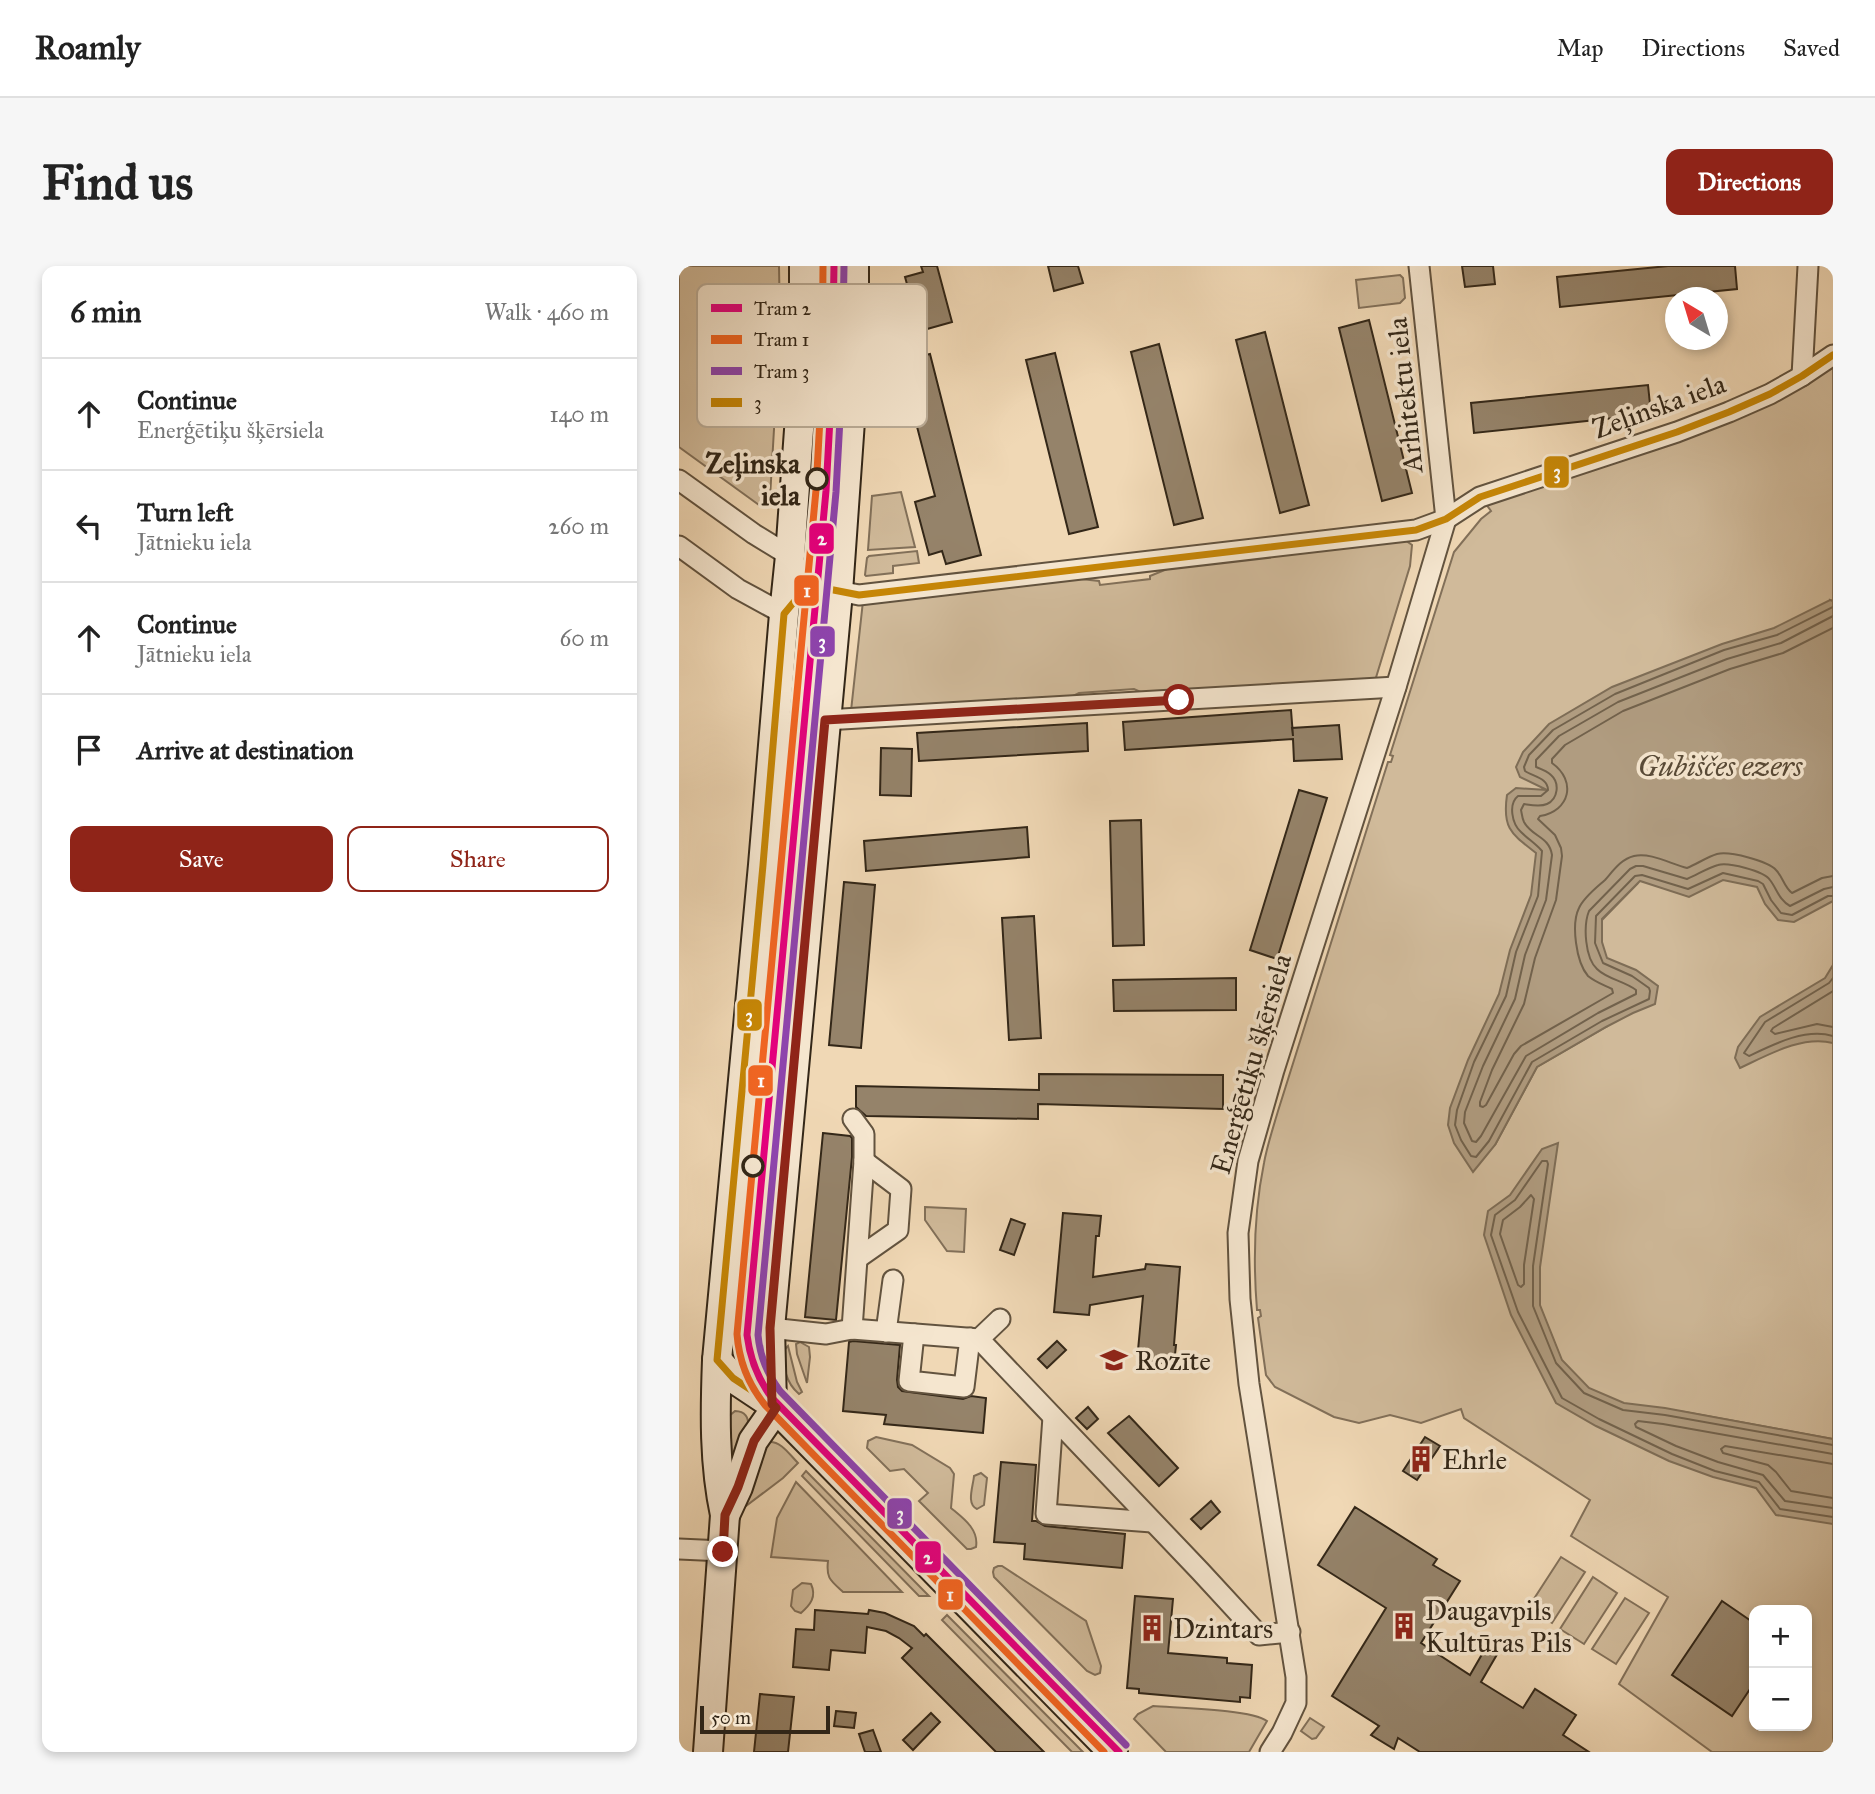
<!DOCTYPE html>
<html lang="en">
<head>
<meta charset="utf-8">
<style>
	:root { --surface:#fff; --page:#f6f6f6; --text:#222; --muted:#767676; --line:#e0e0e0; --accent:#8f2418 }
	body { margin:0; font-family:"IM FELL Great Primer",serif; background:var(--page); color:var(--text) }
	.controls { position:absolute; right:21px; bottom:21px; display:grid; overflow:hidden; border-radius:14px; box-shadow:0 4px 10px #0003 }
	.controls button { width:63px; height:63px; display:grid; place-items:center; padding:0; border:0; border-bottom:2px solid var(--line); background:var(--surface); color:var(--text); font:35px sans-serif }
	.compass { position:absolute; left:986px; top:21px; width:63px; height:63px; border-radius:50%; background:var(--surface); box-shadow:0 4px 10px #0003; rotate:322deg }
	.scale { position:absolute; left:21px; bottom:18px; width:130px; box-sizing:border-box; padding-left:7px; border:4px solid #332718; border-top:0; font-size:19px; line-height:24px; white-space:nowrap; color:#332718; -webkit-text-stroke:5px #f5e6cf; paint-order:stroke }
	.stop { position:absolute; width:21px; height:21px; margin:-16px; border:5px solid #8f2418; border-radius:50%; background:#fff }
	.stop.end { background:#8f2418; border-color:#fff; box-shadow:0 2px 7px #0008 }
	.list { margin:0; padding:0; list-style:none }
	h2 { display:flex; justify-content:space-between; align-items:center; height:91px; margin:0; padding:0 28px; font-size:30px }
	h2 small { font-size:23px; font-weight:400; color:var(--muted) }
	.list li { display:grid; grid-template-columns:46px 1fr auto; gap:21px; align-items:center; box-sizing:border-box; height:112px; padding:0 28px; border-top:2px solid var(--line) }
	.list b { display:block; font-size:26px; white-space:nowrap }
	.list p { margin:0; font-size:23px; white-space:nowrap; color:var(--muted) }
	.list em { font-size:23px; font-style:normal; color:var(--muted) }
	.actions { display:flex; gap:14px; padding:21px 28px }
	.actions a { flex:1; padding:16px 0; border:2px solid var(--accent); border-radius:14px; text-align:center; font-size:24px; color:var(--accent) }
	.actions .main { background:var(--accent); color:#fff }
	.icon { flex:none; width:38px; height:38px; fill:none; stroke:currentColor; stroke-width:2; stroke-linecap:round; stroke-linejoin:round }
	.map { position:relative; flex:none; width:1154px; height:1486px; overflow:hidden; border-radius:14px }
	header { display:flex; align-items:center; gap:42px; box-sizing:border-box; height:98px; padding:0 35px; background:var(--surface); border-bottom:2px solid var(--line) }
	header strong { font-size:33px }
	nav { display:flex; gap:38px; margin-inline-start:auto; font-size:24px }
	.intro { display:flex; align-items:center; justify-content:space-between; box-sizing:border-box; height:168px; padding:0 42px }
	h1 { margin:0; font-size:49px }
	.button { padding:18px 32px; border-radius:14px; background:var(--accent); color:#fff; font-size:24px; font-weight:700 }
	main { display:flex; gap:42px; padding:0 42px }
	aside { flex:1; background:var(--surface); border-radius:14px; box-shadow:0 4px 10px #0003 }
	.map>svg:first-child { display:block }
	.green { fill:#d0ba9a; stroke:#827059; stroke-width:2; fill-rule:evenodd }
	.water { fill:#b09c80; stroke:#7e6d56; stroke-width:2 }
	.lines { fill:none; stroke-linecap:round; stroke-linejoin:round }
	.shore { stroke:#72624c; stroke-width:2 }
	.building { fill:#95836a; stroke:#332718; stroke-width:2 }
	.street-casing { stroke:#62533f; stroke-width:23 }
	.secondary-casing { stroke:#332718; stroke-width:32 }
	.street { stroke:#f5e6cf; stroke-width:19 }
	.secondary { stroke:#f5e6cf; stroke-width:28 }
	.bus-1-casing { stroke:#f5e6cf; stroke-width:12 }
	.bus-1 { stroke:#c68606; stroke-width:7 }
	.tram-1-casing { stroke:#f5e6cf; stroke-width:12 }
	.tram-2-casing { stroke:#f5e6cf; stroke-width:12 }
	.tram-3-casing { stroke:#f5e6cf; stroke-width:12 }
	.tram-1 { stroke:#e5007d; stroke-width:7 }
	.tram-2 { stroke:#f26522; stroke-width:7 }
	.tram-3 { stroke:#8e44ad; stroke-width:7 }
	.route { stroke:#8f2418; stroke-width:9 }
	.stop-dot { fill:#f5e6cf; stroke:#332718; stroke-width:3.5 }
	.labels { text-anchor:middle; dominant-baseline:central; stroke-width:7; stroke-linejoin:round; paint-order:stroke }
	.street-label { font-size:28px; fill:#332718; stroke:#f5e6cf }
	.stop-label { font-size:28px; font-weight:bold; fill:#332718; stroke:#f5e6cf; text-anchor:end }
	.poi-label { font-size:28px; fill:#332718; stroke:#f5e6cf; text-anchor:start }
	.water-label { font-size:30px; font-style:italic; fill:#584a37; stroke:#f5e6cf }
	.key { fill:#f5e6cf; stroke:#bbad98; stroke-width:2 }
	.key-label { font-size:19px; fill:#332718 }
	.line-badge { stroke:#f5e6cf; stroke-width:2.5 }
	.badge-label { font-size:19px; text-anchor:middle; font-weight:bold; fill:#fff }
</style>
</head>
<body>
<header>
<strong>Roamly</strong>
<nav><a>Map</a><a>Directions</a><a>Saved</a></nav>
</header>
<div class="intro"><h1>Find us</h1><a class="button">Directions</a></div>
<main>
<aside>
<h2>6 min<small>Walk · 460 m</small></h2>
<ul class="list">
<li><svg class="icon" aria-label="ahead" viewBox="0 0 24 24"><path d="M12 20V5M6 11l6-6 6 6"/></svg><div><b>Continue</b><p>Enerģētiķu šķērsiela</p></div><em>140 m</em></li>
<li><svg class="icon" aria-label="left" viewBox="0 0 24 24"><path d="M17 20v-9H6M10 6l-5 5 5 5"/></svg><div><b>Turn left</b><p>Jātnieku iela</p></div><em>260 m</em></li>
<li><svg class="icon" aria-label="ahead" viewBox="0 0 24 24"><path d="M12 20V5M6 11l6-6 6 6"/></svg><div><b>Continue</b><p>Jātnieku iela</p></div><em>60 m</em></li>
<li><svg class="icon" aria-label="arrive" viewBox="0 0 24 24"><path d="M6 21V4h12l-3 4 3 4H6"/></svg><div><b>Arrive at destination</b></div></li>
</ul>
<div class="actions"><a class="main">Save</a><a>Share</a></div>
</aside>
<div class="map">
<svg width="1154" height="1486" viewBox="0 0 1154 1486">
	<rect width="100%" height="100%" fill="#f0d8b5"/>
	<filter id="stains"><feTurbulence type="fractalNoise" baseFrequency=".00286" numOctaves="4"/><feColorMatrix values="0 0 0 0 .2 0 0 0 0 .09 0 0 0 0 .02 0 0 0 .5 -.17"/></filter>
	<radialGradient id="worn" r=".72"><stop offset=".6" stop-color="#630" stop-opacity="0"/><stop offset="1" stop-color="#630" stop-opacity=".3"/></radialGradient>
	<g class="green">
		<polygon points="0,0 100,0 101,60 91,232 87,238 80,239 0,181"/>
		<polygon points="721,9 724,12 726,32 721,37 680,42 677,14"/>
		<path d="M1154 101V335L1151 334 1154 382V1173L1006 1146 945 1138 1077 1222 1154 1243V1486H1033L940 1418 989 1331 892 1270 911 1234 785 1152 782 1143 742 1157 711 1149 680 1157 655 1151 596 1121 587 1109 579 1052 582 1050 581 1044H578C574 995 575 946 585 897 588 880 594 862 599 845L709 496H712L714 490 711 489 775 286 802 253 812 245 807 238 1108 128ZM959 617 923 654 893 723 927 761 858 801 816 879 920 630ZM1075 1344H1128V1460H1075Z"/>
		<polygon points="222,226 236,281 189,284 193,230"/>
		<polygon points="726,274 733,279 731,300 695,418 473,431 455,423 400,427 386,434 172,445 184,335 393,312 420,315 421,319 471,313 471,310 493,301"/>
		<polygon points="238,285 240,297 214,300 214,307 187,310 186,309 188,292 190,290"/>
		<polygon points="120,342 141,344 145,348 142,381 114,378 117,345"/>
		<polygon points="113,386 134,388 127,478 132,479 79,1098 54,1094 50,1073 65,915 71,915 81,819 74,818"/>
		<polygon points="246,941 287,943 285,986 268,985 246,954"/>
		<polygon points="121,1076 130,1081 131,1091 128,1117 118,1088 117,1078"/>
		<path d="M109 1080 118 1116 123 1126 120 1128C106 1116 105 1102 104 1085Z"/>
		<path d="M56 1145C82 1146 62 1181 58 1195L51 1197 49 1151Z"/>
		<path d="M197 1171 233 1179 271 1202 275 1208 272 1242C284 1252 300 1263 297 1281L292 1283H288L240 1235 249 1227 225 1203 211 1205 188 1182 189 1175Z"/>
		<path d="M90 1176C102 1175 110 1188 119 1197L104 1212 67 1240H63L82 1184Z"/>
		<polygon points="127,1205 250,1330 240,1330 123,1210"/>
		<path d="M302 1207 308 1212 305 1239 298 1243C287 1238 294 1221 295 1210Z"/>
		<path d="M117 1216 223 1326H164C151 1314 147 1312 149 1295L92 1291 98 1252Z"/>
		<polygon points="882,1291 906,1306 873,1357 849,1342"/>
		<polygon points="319,1300 323,1300 407,1355 422,1400 421,1407 416,1409 408,1405 315,1311 314,1306 315,1302"/>
		<polygon points="914,1311 938,1327 905,1378 881,1363"/>
		<path d="M123 1317 132 1318C138 1331 131 1339 122 1347L116 1345 112 1340 114 1324Z"/>
		<polygon points="946,1332 970,1347 937,1398 913,1383"/>
		<polygon points="268,1349 404,1486 393,1486 263,1354"/>
		<path d="M474 1440C498 1442 572 1443 588 1455L570 1486H487L455 1453 459 1448Z"/>
		<polygon points="631,1452 645,1461 637,1472 633,1473 622,1465"/>
	</g>
	<g class="water">
		<path d="M1151 334 1154 335V635L1115 656 1099 654 1086 638 1078 621 1044 614 1010 631 961 615 923 653V676L928 692 957 704 979 720 976 738 954 747 927 761 858 801 816 879 794 906 775 877 769 859 771 842 789 794 820 728 831 684 852 629 857 587C833 568 823 563 828 529L837 522 868 524 841 511 837 501 844 486 870 458 933 421 1043 378 1095 362Z"/>
		<path d="M1154 699V777C1123 769 1089 789 1061 802L1056 792 1059 781 1081 751 1146 712Z"/>
		<polygon points="879,877 861,1001 861,1039 883,1094 910,1122 945,1137 986,1142 1154,1173 1154,1258 1097,1249 1077,1222 1034,1211 990,1195 917,1160 877,1137 832,1049 805,969 809,945 831,929 863,883"/>
	</g>
	<g class="lines">
		<g class="shore">
			<path d="M1154 341 1098 369 1045 384 936 428 874 464 850 489 845 501 846 505C855 511 869 512 869 524L862 530H839C829 538 833 558 842 566 849 573 857 578 863 585L859 630 837 686 827 730 795 796 778 844 776 859 782 874 792 890 797 891 810 875 853 796 923 755 970 733 971 725 970 722 953 710 924 697 916 677 917 650 956 610 963 609 1009 623 1044 607 1079 615 1084 618 1092 634 1102 647 1113 649 1149 630H1154"/>
			<path d="M1154 350 1102 377 1048 393 939 436 880 470 857 494V501C862 503 868 505 872 509 881 517 879 533 868 538 861 541 852 539 845 538L842 544C843 548 843 552 845 556 853 571 870 570 873 589L867 634 846 689 836 733 804 800 786 846 785 857 793 875 797 876 802 870 847 790 919 747 957 728V724C945 715 928 713 918 703 906 692 904 660 910 645L951 603 957 600H964L1008 613C1018 609 1028 602 1039 599 1049 596 1085 605 1091 614 1098 623 1100 634 1111 640L1145 623 1154 621"/>
			<path d="M1154 362 1104 387 1051 403 944 445 886 479 873 493V497C898 515 891 545 861 550L859 553 876 569 882 582 883 590 877 634 856 692 845 738 813 804 801 836V840L804 841 807 839 835 788 842 780 934 727 933 723C925 719 916 716 909 710 897 696 892 658 900 642 905 631 917 622 926 614 934 605 942 593 955 590 971 586 992 598 1008 602 1018 598 1028 591 1038 588 1051 585 1089 595 1097 604 1104 611 1105 621 1113 627L1143 612 1154 610"/>
			<path d="M1154 712 1150 717 1086 756 1065 787 1070 790C1095 778 1126 762 1154 770"/>
			<polyline points="1154,725 1094,762 1092,765 1096,768 1138,758 1154,761"/>
			<polygon points="852,929 855,933 845,999 845,1018 842,1021 839,1019 821,968 824,954 841,941"/>
			<polyline points="1154,1179 986,1149 944,1144 905,1127 877,1097 854,1040 854,1000 869,898 868,895 863,895 836,934 816,949 812,969 839,1046 883,1132 920,1153 993,1188 1036,1205 1080,1216 1101,1243 1154,1251"/>
			<polyline points="1154,1188 984,1158 959,1155 956,1158 957,1161 997,1180 1039,1196 1084,1209 1106,1235 1154,1242"/>
			<polyline points="1154,1198 1046,1180 1042,1183 1044,1187 1089,1199 1097,1206 1112,1225 1154,1232"/>
		</g>
	</g>
	<g class="building">
		<polygon points="242,0 258,0 273,56 241,65 226,11 244,6"/>
		<polygon points="369,0 399,0 404,17 375,25"/>
		<polygon points="783,0 814,0 816,18 786,21"/>
		<polygon points="989,0 1056,0 1058,23 881,41 878,11"/>
		<polygon points="690,54 733,227 703,235 660,62"/>
		<polygon points="586,66 630,239 601,247 557,74"/>
		<polygon points="480,78 524,252 495,259 452,86"/>
		<polygon points="376,87 419,261 390,268 347,94"/>
		<polygon points="251,88 302,289 267,298 263,285 250,289 236,236 256,230 221,95"/>
		<polygon points="969,119 972,148 795,167 792,137"/>
		<polygon points="612,444 614,470 613,462 660,459 663,493 615,495 614,473 446,484 444,456"/>
		<polygon points="408,457 409,485 240,495 238,467"/>
		<polygon points="202,482 233,483 232,530 201,529"/>
		<polygon points="620,524 648,532 598,693 571,684"/>
		<polygon points="462,554 465,679 434,680 431,555"/>
		<polygon points="348,561 350,591 187,605 185,575"/>
		<polygon points="165,616 196,619 182,782 150,779"/>
		<polygon points="355,650 362,772 330,774 323,652"/>
		<polygon points="557,712 557,744 435,745 434,714"/>
		<polygon points="360,808 544,809 544,843 359,838 359,853 187,850 177,841 177,820 360,824"/>
		<polygon points="144,867 171,870 173,872 173,891 157,1054 126,1051"/>
		<polygon points="384,947 422,950 420,970 417,970 414,1011 466,1003 467,998 501,1001 495,1079 497,1079 495,1098 458,1095 464,1030 411,1039 410,1049 375,1046"/>
		<polygon points="332,953 346,958 335,989 321,984"/>
		<polygon points="174,1075 221,1079 218,1114 219,1121 223,1125 284,1133 292,1130 307,1132 304,1167 205,1158 207,1149 164,1145 170,1076"/>
		<polygon points="378,1075 387,1084 368,1102 359,1093"/>
		<polygon points="409,1141 419,1153 408,1163 397,1152"/>
		<polygon points="450,1150 499,1202 480,1220 429,1167"/>
		<polygon points="746,1171 761,1180 738,1214 724,1205"/>
		<polygon points="322,1196 357,1199 353,1255 357,1255 366,1260 446,1268 443,1302 345,1293 346,1278 315,1276"/>
		<polygon points="532,1235 541,1246 522,1263 512,1253"/>
		<polygon points="676,1241 758,1293 754,1299 781,1315 742,1377 791,1409 809,1378 820,1385 802,1416 844,1442 856,1423 897,1449 884,1469 910,1486 741,1486 719,1472 715,1483 692,1469 700,1460 653,1430 707,1342 639,1299"/>
		<polygon points="456,1330 494,1333 489,1387 548,1392 548,1397 573,1399 571,1432 561,1431 561,1436 460,1427 460,1423 448,1422"/>
		<polygon points="1043,1335 1075,1357 1075,1417 1053,1450 993,1409"/>
		<polygon points="136,1344 189,1348 190,1344 206,1347 235,1360 245,1370 247,1368 365,1486 317,1486 223,1392 233,1382 220,1372 207,1365 188,1361 186,1387 152,1384 150,1404 114,1401 117,1363 135,1364"/>
		<polygon points="81,1428 115,1431 109,1486 75,1486"/>
		<polygon points="157,1445 177,1447 175,1462 155,1460"/>
		<polygon points="252,1447 261,1456 234,1484 224,1474"/>
		<polygon points="194,1464 202,1486 186,1486 180,1468"/>
	</g>
	<g class="lines">
		<defs>
			<g id="street">
				<polyline points="1123,110 1129,0"/>
				<polyline points="0,214 75,268 111,290 129,319 180,329 737,264 767,253 801,231 998,166 1050,146 1091,128 1123,110 1154,89"/>
				<polyline points="0,280 59,323 105,348 110,341"/>
				<polyline points="146,454 717,421"/>
				<polyline points="179,992 219,964 222,923 185,895"/>
				<polyline points="91,1062 147,1068 173,1063 300,1073 521,1305 580,1369 611,1366"/>
				<polyline points="173,1063 185,895 185,868 174,853"/>
				<polyline points="207,1066 214,1014"/>
				<polyline points="235,1068 230,1115 285,1121 291,1072"/>
				<polyline points="300,1073 321,1053"/>
				<polyline points="374,1151 367,1248 473,1256"/>
				<polyline points="0,1283 44,1285"/>
				<polyline points="591,1486 603,1467 617,1437 617,1411 570,1118 561,1033 559,967 569,895 595,804 717,421 767,253 740,0"/>
			</g>
			<g id="secondary">
				<polyline points="38,1094 54,1112 93,1138 434,1486"/>
				<polyline points="93,1138 91,1062 159,326 175,98 175,0"/>
				<polyline points="46,1249 59,1221 74,1175 97,1142"/>
				<path d="M29 1486 46 1249C35 1198 36 1146 38 1094L84 599 105 348 111 290 125 94V0"/>
			</g>
		</defs>
		<use href="#street" class="street-casing"/>
		<use href="#secondary" class="secondary-casing"/>
		<use href="#street" class="street"/>
		<use href="#secondary" class="secondary"/>
		<defs>
			<polyline id="bus-1" points="434,1486 93,1138 54,1112 38,1094 84,599 105,348 129,319 180,329 737,264 767,253 801,231 998,166 1050,146 1091,128 1123,110 1154,89"/>
		</defs>
		<use href="#bus-1" class="bus-1-casing"/>
		<use href="#bus-1" class="bus-1"/>
		<defs>
			<path id="tram-1" d="M155 0 153 116 147 225 68 1069C71 1093 78 1112 93 1132L440 1486"/>
			<path id="tram-2" d="M144 0 143 116 137 224 58 1068C60 1096 69 1118 86 1139L425 1486"/>
			<path id="tram-3" d="M165 0 163 116 157 226 79 1069C81 1091 88 1107 101 1125L447 1479"/>
		</defs>
		<use href="#tram-1" class="tram-1-casing"/>
		<use href="#tram-2" class="tram-2-casing"/>
		<use href="#tram-3" class="tram-3-casing"/>
		<use href="#tram-1" class="tram-1"/>
		<use href="#tram-2" class="tram-2"/>
		<use href="#tram-3" class="tram-3"/>
	</g>
	<g class="lines">
		<polyline class="route" points="44,1286 46,1249 59,1221 75,1175 97,1142 93,1138 91,1062 146,454 500,434"/>
	</g>
	<defs>
		<symbol id="school-bare" viewBox="-9 -9 18 18"><path d="M0-5L7-2L0 1L-7-2ZM-4 1L0 2.5L4 1V4Q0 6-4 4Z" fill="#8f2418" stroke="#f5e6cf" stroke-width="2.5" paint-order="stroke"/></symbol>
		<symbol id="building-bare" viewBox="-9 -9 18 18"><path d="M-4-6H4V6H1V3H-1V6H-4ZM-2.5-4.3h1.7v1.8h-1.7ZM.8-4.3h1.7v1.8H.8ZM-2.5-1h1.7V.8h-1.7ZM.8-1h1.7V.8H.8Z" fill="#8f2418" stroke="#f5e6cf" stroke-width="2.5" paint-order="stroke"/></symbol>
	</defs>
	<g fill-rule="evenodd">
		<use href="#school-bare" x="416" y="1075" width="38" height="38"/>
		<use href="#building-bare" x="723" y="1174" width="38" height="38"/>
		<use href="#building-bare" x="706" y="1341" width="38" height="38"/>
		<use href="#building-bare" x="454" y="1343" width="38" height="38"/>
	</g>
	<g class="stop-dot">
		<circle cx="138" cy="213" r="10"/>
		<circle cx="74" cy="900" r="10"/>
	</g>
	<g class="labels">
		<g class="street-label">
			<text transform="translate(726 129) rotate(-96)">Arhitektu iela</text>
			<text transform="translate(980 140) rotate(-20)">Zeļinska iela</text>
			<text transform="translate(572 798) rotate(-74)">Enerģētiķu šķērsiela</text>
		</g>
		<g class="stop-label">
			<text x="121" y="197">Zeļinska<tspan x="121" dy="32">iela</tspan></text>
		</g>
		<g class="poi-label">
			<text x="456" y="1094">Rozīte</text>
			<text x="763" y="1193">Ehrle</text>
			<text x="746" y="1344">Daugavpils<tspan x="746" dy="32">Kultūras Pils</tspan></text>
			<text x="494" y="1362">Dzintars</text>
		</g>
		<g class="water-label">
			<text x="1041" y="500">Gubiščes ezers</text>
		</g>
	</g>
	<rect x="18" y="18" width="230" height="143" rx="10" class="key"/>
	<rect x="32" y="38" width="31" height="8" fill="#e5007d"/>
	<rect x="32" y="69" width="31" height="9" fill="#f26522"/>
	<rect x="32" y="101" width="31" height="8" fill="#8e44ad"/>
	<rect x="32" y="132" width="31" height="9" fill="#c68606"/>
	<g class="key-label">
		<text x="75" y="49">Tram 2</text>
		<text x="75" y="80">Tram 1</text>
		<text x="75" y="112">Tram 3</text>
		<text x="75" y="143">3</text>
	</g>
	<g class="line-badge">
		<rect x="864" y="189" width="27" height="34" rx="7" fill="#c68606"/>
		<rect x="129" y="256" width="27" height="33" rx="7" fill="#e5007d"/>
		<rect x="114" y="308" width="27" height="33" rx="7" fill="#f26522"/>
		<rect x="130" y="359" width="27" height="33" rx="7" fill="#8e44ad"/>
		<rect x="57" y="732" width="27" height="34" rx="7" fill="#c68606"/>
		<rect x="68" y="798" width="27" height="33" rx="7" fill="#f26522"/>
		<rect x="207" y="1231" width="27" height="33" rx="7" fill="#8e44ad"/>
		<rect x="235" y="1274" width="28" height="34" rx="7" fill="#e5007d"/>
		<rect x="258" y="1312" width="27" height="33" rx="7" fill="#f26522"/>
	</g>
	<g class="badge-label">
		<text x="878" y="212">3</text>
		<text x="143" y="279">2</text>
		<text x="128" y="331">1</text>
		<text x="143" y="382">3</text>
		<text x="70" y="756">3</text>
		<text x="82" y="821">1</text>
		<text x="221" y="1254">3</text>
		<text x="249" y="1298">2</text>
		<text x="271" y="1335">1</text>
	</g>
	<rect width="100%" height="100%" filter="url(#stains)"/>
	<rect width="100%" height="100%" fill="url(#worn)"/>
</svg>
<div class="controls">
<button>+</button>
<button>−</button>
</div>
<svg class="compass" viewBox="-18 -18 36 36"><path d="M0-13l5 13h-10z" fill="#e53935"/><path d="M0 13l5-13h-10z" fill="#767676"/></svg>
<div class="scale">50 m</div>
<div class="stop" style="left:500px;top:434px"></div>
<div class="stop end" style="left:44px;top:1286px"></div>
</div>
</main>
</body>
</html>
